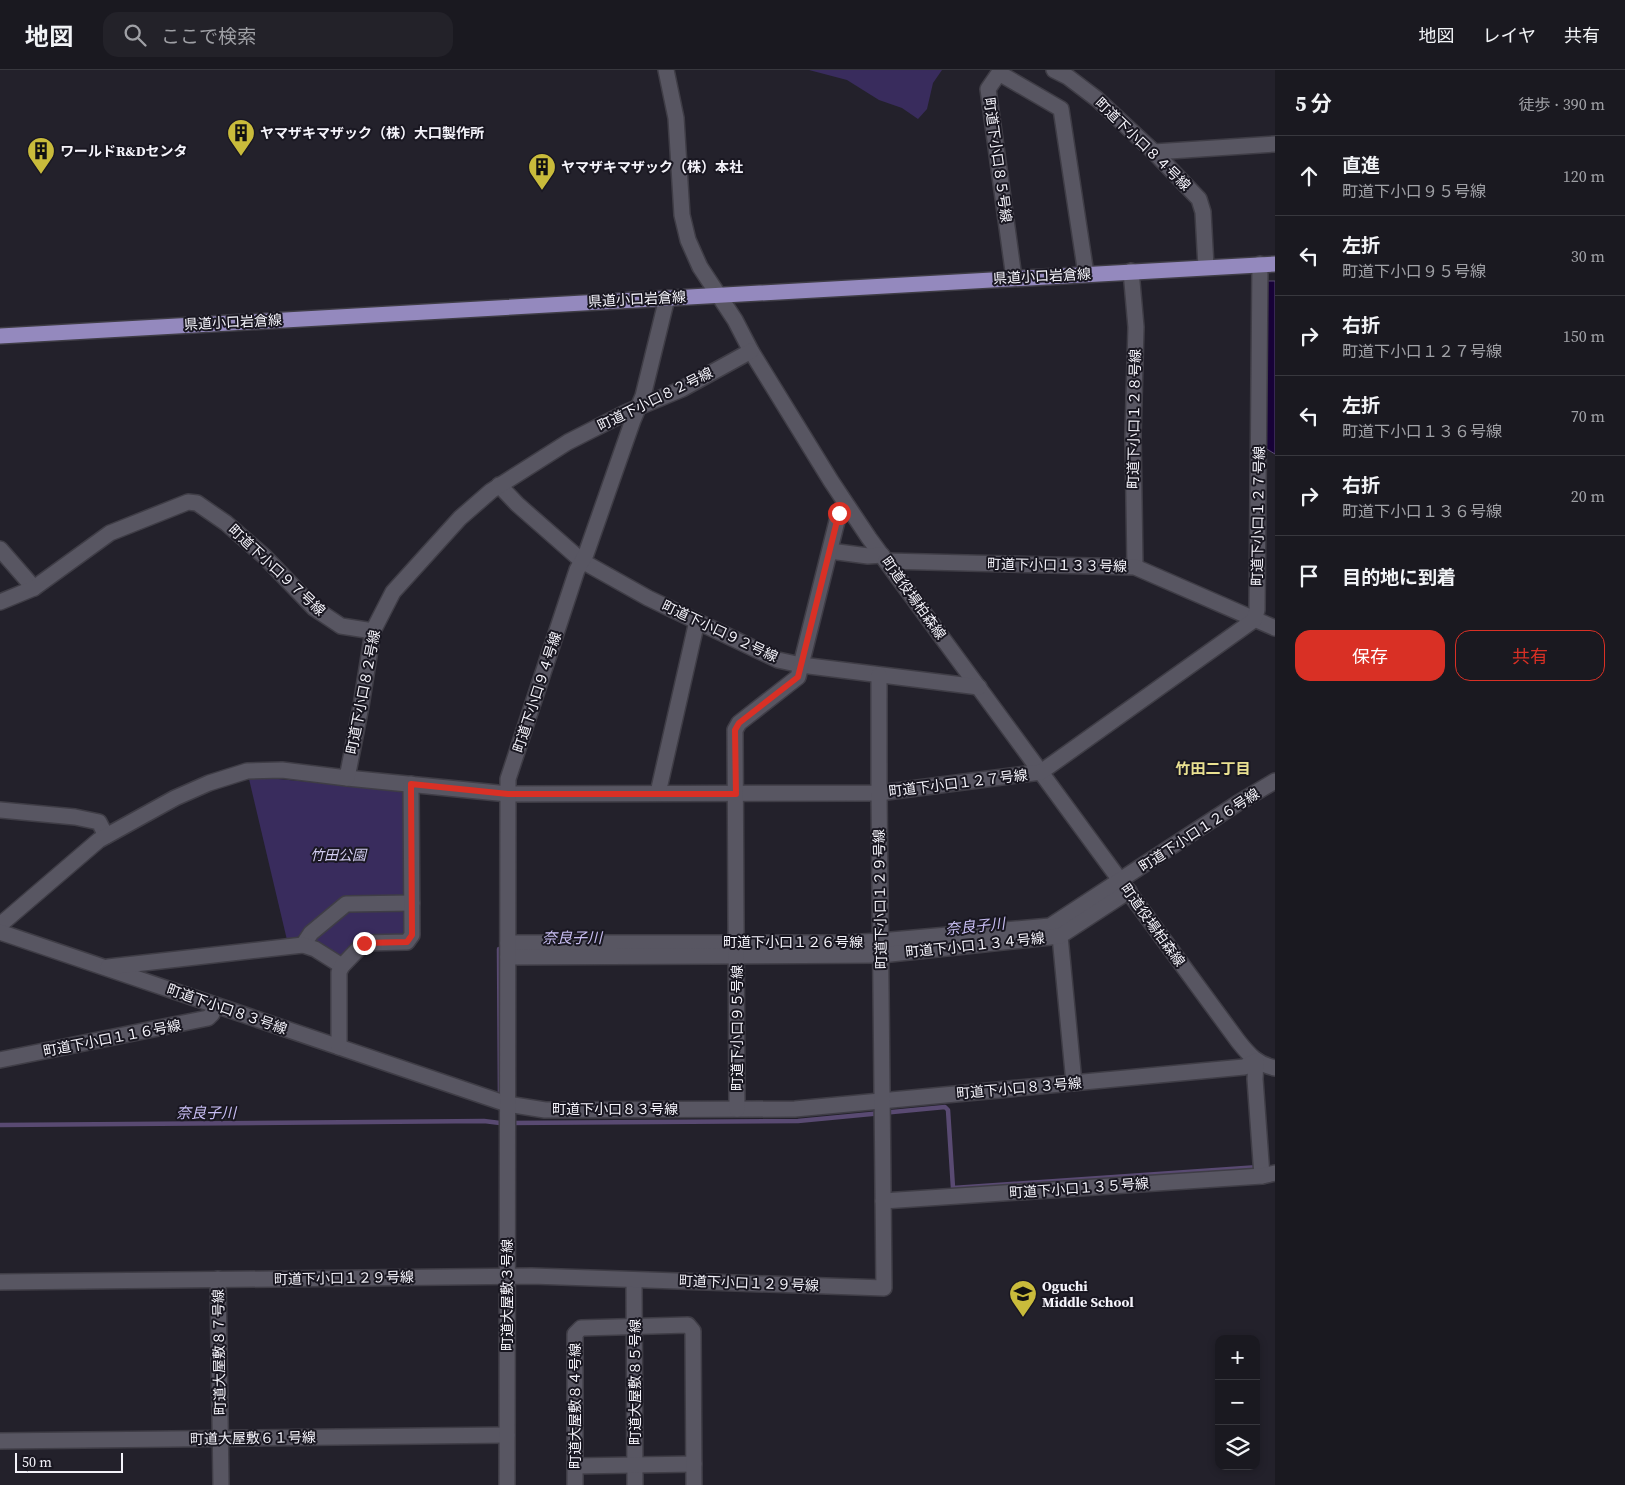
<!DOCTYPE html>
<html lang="ja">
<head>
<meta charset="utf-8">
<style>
	:root { --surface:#1a1920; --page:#232229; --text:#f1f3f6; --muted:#9fa0a5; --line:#38383e; --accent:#d93025 }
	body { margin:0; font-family:"Source Serif 4","Noto Sans JP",serif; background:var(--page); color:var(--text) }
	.controls { position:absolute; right:15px; bottom:15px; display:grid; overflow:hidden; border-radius:10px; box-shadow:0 2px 8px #0003 }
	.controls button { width:45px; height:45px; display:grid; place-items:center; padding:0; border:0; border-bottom:1px solid var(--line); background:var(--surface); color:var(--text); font:25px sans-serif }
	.scale { position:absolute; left:15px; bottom:12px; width:108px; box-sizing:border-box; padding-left:5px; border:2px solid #f4f3fa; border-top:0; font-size:14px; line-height:18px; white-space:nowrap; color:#f4f3fa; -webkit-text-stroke:4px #191721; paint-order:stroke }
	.stop { position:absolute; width:15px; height:15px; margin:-11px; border:4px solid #d93025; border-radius:50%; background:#fff }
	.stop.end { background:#d93025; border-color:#fff; box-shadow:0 1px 5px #0008 }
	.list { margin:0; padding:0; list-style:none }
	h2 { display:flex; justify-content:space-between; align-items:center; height:65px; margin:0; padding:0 20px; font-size:21px }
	h2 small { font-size:16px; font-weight:400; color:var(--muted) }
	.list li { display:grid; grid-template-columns:32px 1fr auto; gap:15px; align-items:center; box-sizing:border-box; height:80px; padding:0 20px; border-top:1px solid var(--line) }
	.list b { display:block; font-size:19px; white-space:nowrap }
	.list p { margin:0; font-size:16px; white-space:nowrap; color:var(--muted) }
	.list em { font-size:16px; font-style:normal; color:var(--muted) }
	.actions { display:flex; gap:10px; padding:15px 20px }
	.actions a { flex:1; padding:11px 0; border:1px solid var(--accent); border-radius:15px; text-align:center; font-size:18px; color:var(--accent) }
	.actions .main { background:var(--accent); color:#fff }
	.icon { flex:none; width:28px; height:28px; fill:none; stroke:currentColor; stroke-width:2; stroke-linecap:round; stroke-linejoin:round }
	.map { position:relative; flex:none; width:1275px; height:1415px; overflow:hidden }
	header { display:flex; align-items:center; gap:30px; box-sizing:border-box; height:70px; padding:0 25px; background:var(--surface); border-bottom:1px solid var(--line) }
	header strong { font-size:24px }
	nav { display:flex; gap:28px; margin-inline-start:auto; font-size:18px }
	.search { width:350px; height:45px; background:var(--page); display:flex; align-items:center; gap:12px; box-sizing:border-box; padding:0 18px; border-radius:15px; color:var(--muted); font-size:19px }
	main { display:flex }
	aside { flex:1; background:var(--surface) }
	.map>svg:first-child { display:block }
	.green { fill:#392c5d }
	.water { fill:#170237; stroke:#594a72 }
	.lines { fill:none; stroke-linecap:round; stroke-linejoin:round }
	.stream { stroke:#594a72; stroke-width:4.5 }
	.minor-casing { stroke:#3f3d46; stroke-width:18 }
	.major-casing { stroke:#3f3d46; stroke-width:18 }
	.minor { stroke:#585662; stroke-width:15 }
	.major { stroke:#9489be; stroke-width:15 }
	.route { stroke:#d93025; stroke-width:6 }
	.labels { text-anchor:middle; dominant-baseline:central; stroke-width:4; stroke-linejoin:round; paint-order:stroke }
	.poi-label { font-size:14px; font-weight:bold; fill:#f4f3fa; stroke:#191721; text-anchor:start }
	.street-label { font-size:14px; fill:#f4f3fa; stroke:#191721 }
	.park-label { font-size:14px; font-style:italic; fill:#d3cdf1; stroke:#191721 }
	.neighbourhood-label { font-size:15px; font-weight:bold; fill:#e9e091; stroke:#191721 }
	.water-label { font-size:15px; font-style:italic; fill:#c7bdf2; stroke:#191721 }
</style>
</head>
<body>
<header>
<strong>地図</strong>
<div class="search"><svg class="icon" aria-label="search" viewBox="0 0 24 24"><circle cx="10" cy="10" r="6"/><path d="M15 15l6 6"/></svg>ここで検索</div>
<nav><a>地図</a><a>レイヤ</a><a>共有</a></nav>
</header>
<main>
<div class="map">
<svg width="1275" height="1415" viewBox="0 0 1275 1415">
	<rect width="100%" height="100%" fill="#23212b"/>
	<g class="green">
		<polygon points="809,0 942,0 933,13 927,39 918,49 902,38 879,30 847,10"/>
		<polygon points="268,708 403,721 407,726 407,863 345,886 335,888 287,870 249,709"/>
	</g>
	<polygon class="water" points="1267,211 1275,211 1275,384 1265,378"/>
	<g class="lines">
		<g class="stream">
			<polyline points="500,1028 499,879 504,879"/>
			<polyline points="0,1055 484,1051 500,1053 798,1051 945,1037 948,1040 953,1118 1259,1097"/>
		</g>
		<defs>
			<g id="minor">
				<path d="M666 0 676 48 682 145 688 170 700 197 735 250 751 281 831 411 869 468 1238 971C1249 985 1257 994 1275 998"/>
				<polyline points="1054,0 1068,7 1097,29 1154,82 1199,129 1203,142 1206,197"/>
				<polyline points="1154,82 1275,74"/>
				<polyline points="1131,201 1136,257 1133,365 1135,497"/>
				<polyline points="1014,208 988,19 999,3 1061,39 1086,204"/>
				<polyline points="499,415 517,434 582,491 648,528 778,590 801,595 979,617"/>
				<polyline points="0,479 34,518"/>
				<polyline points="830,481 868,486 882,485"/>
				<polyline points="886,491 1135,497 1275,558"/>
				<polyline points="0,532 34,518 110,463 188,432 197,433 226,453 264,486 314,538 341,556 373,561"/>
				<polyline points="347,708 508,724 879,723 1041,702 1254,550 1257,540 1260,194"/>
				<polyline points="658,723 697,551"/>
				<polyline points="0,740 75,747 99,752 106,766"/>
				<polyline points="0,855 99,770 175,728 209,713 247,701 282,700 347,708 361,636 373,561 393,522 460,448 491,421 568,372 627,342 682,319 751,281"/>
				<polyline points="0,862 507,1034 545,1040 795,1039 1244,997 1256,991 1255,1009 1262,1106"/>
				<polyline points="1060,866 1074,1013"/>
				<polyline points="508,873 844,873 880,871 1050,856 1238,733 1275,711"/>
				<polyline points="303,875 311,863 346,834 412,833"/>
				<polyline points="508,887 881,885 1060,866 1129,821"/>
				<polyline points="108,897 303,875 315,879 342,896"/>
				<polyline points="339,977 339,902 342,896 364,873 407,872 412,865 411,714"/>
				<polyline points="0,990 208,948 212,944 215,935"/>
				<polyline points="737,1039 735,660 739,653 798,607 839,443 848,437"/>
				<polyline points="883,1131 1262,1106 1275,1103"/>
				<polyline points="218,1209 221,1415"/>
				<polyline points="634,1210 635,1415"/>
				<polyline points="0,1212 532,1206 884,1218 879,723 879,605"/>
				<polyline points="0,1371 507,1365"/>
				<polyline points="575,1396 694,1394"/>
				<polyline points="507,1415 508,709 577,500 586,484 633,350 643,326 667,228"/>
				<polyline points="575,1415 575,1264 581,1258 688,1255 693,1261 694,1415"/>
			</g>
			<polyline id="major" points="0,266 1275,194"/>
		</defs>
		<use href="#minor" class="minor-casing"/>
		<use href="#major" class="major-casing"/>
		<use href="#minor" class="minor"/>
		<use href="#major" class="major"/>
	</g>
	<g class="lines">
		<polyline class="route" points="364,873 407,872 412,865 411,714 508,724 736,724 735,660 739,653 798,607 839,443"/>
	</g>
	<defs>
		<symbol id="building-pin" viewBox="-11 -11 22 30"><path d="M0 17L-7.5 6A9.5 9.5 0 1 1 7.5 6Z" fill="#c9bb3b" stroke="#191721"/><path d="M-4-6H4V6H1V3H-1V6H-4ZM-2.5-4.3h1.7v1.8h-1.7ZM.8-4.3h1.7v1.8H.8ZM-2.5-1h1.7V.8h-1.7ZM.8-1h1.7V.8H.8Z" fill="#111"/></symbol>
		<symbol id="school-pin" viewBox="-11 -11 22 30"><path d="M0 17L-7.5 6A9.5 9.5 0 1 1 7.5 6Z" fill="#c9bb3b" stroke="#191721"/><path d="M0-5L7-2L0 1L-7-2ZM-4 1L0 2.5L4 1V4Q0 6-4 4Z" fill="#111"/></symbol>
	</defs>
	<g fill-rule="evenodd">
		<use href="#building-pin" x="225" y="47" width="32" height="43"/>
		<use href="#building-pin" x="25" y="65" width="32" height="43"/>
		<use href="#building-pin" x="526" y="81" width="32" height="43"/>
		<use href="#school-pin" x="1007" y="1208" width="32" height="43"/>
	</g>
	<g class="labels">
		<g class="poi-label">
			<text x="260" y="63">ヤマザキマザック（株）大口製作所</text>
			<text x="60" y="81">ワールドR&amp;Dセンタ</text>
			<text x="561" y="97">ヤマザキマザック（株）本社</text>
			<text x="1042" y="1216">Oguchi<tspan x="1042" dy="16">Middle School</tspan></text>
		</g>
		<g class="street-label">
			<text transform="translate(1143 74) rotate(44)">町道下小口８４号線</text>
			<text transform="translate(998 90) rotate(82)">町道下小口８５号線</text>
			<text transform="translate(1042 206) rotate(-3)">県道小口岩倉線</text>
			<text transform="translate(637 229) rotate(-3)">県道小口岩倉線</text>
			<text transform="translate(233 252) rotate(-3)">県道小口岩倉線</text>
			<text transform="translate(655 329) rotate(-26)">町道下小口８２号線</text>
			<text transform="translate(1134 349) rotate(-89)">町道下小口１２８号線</text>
			<text transform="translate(1258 446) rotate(-89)">町道下小口１２７号線</text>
			<text transform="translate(1057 495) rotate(1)">町道下小口１３３号線</text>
			<text transform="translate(277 500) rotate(43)">町道下小口９７号線</text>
			<text transform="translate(914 528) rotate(54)">町道役場柏森線</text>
			<text transform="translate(720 561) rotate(25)">町道下小口９２号線</text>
			<text transform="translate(363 622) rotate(-79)">町道下小口８２号線</text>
			<text transform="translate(537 622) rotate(-72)">町道下小口９４号線</text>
			<text transform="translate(958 713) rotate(-7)">町道下小口１２７号線</text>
			<text transform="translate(1199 760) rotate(-33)">町道下小口１２６号線</text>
			<text transform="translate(880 829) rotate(-91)">町道下小口１２９号線</text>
			<text transform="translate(1153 855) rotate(54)">町道役場柏森線</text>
			<text x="793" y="872">町道下小口１２６号線</text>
			<text transform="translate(975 875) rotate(-6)">町道下小口１３４号線</text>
			<text transform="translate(227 939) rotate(19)">町道下小口８３号線</text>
			<text transform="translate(737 958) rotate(-90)">町道下小口９５号線</text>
			<text transform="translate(112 968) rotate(-11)">町道下小口１１６号線</text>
			<text transform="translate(1019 1018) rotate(-5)">町道下小口８３号線</text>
			<text x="615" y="1039">町道下小口８３号線</text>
			<text transform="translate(1079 1118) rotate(-4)">町道下小口１３５号線</text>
			<text transform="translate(344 1208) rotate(-1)">町道下小口１２９号線</text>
			<text transform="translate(749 1213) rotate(2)">町道下小口１２９号線</text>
			<text transform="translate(507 1225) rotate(-90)">町道大屋敷３号線</text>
			<text transform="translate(219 1282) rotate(-91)">町道大屋敷８７号線</text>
			<text transform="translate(635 1312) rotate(-90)">町道大屋敷８５号線</text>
			<text transform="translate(575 1336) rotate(-90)">町道大屋敷８４号線</text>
			<text transform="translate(253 1368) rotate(-1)">町道大屋敷６１号線</text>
		</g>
		<g class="park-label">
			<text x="338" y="785">竹田公園</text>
		</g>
		<g class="neighbourhood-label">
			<text x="1213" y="698">竹田二丁目</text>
		</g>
		<g class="water-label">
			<text transform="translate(975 856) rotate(-6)">奈良子川</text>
			<text x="572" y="867">奈良子川</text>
			<text x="206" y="1042">奈良子川</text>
		</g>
	</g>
</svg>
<div class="controls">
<button>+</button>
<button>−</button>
<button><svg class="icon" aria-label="layers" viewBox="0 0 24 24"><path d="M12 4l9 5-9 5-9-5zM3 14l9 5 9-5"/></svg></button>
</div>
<div class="scale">50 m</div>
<div class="stop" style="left:839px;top:443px"></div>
<div class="stop end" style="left:364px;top:873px"></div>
</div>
<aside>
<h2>5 分<small>徒歩 · 390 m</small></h2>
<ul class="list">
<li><svg class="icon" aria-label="ahead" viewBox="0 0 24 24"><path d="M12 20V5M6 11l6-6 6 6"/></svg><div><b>直進</b><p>町道下小口９５号線</p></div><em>120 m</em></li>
<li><svg class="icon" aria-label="left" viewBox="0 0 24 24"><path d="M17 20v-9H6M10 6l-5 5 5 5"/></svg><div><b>左折</b><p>町道下小口９５号線</p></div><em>30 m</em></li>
<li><svg class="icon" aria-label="right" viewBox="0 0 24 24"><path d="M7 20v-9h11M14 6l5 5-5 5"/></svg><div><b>右折</b><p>町道下小口１２７号線</p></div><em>150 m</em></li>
<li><svg class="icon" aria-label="left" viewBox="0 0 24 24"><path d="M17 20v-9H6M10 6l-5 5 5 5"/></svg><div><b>左折</b><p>町道下小口１３６号線</p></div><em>70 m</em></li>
<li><svg class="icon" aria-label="right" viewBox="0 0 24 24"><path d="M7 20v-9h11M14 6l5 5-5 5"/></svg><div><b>右折</b><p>町道下小口１３６号線</p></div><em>20 m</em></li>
<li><svg class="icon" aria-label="arrive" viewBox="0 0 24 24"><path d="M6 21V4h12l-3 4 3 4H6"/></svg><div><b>目的地に到着</b></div></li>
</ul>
<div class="actions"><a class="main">保存</a><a>共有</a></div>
</aside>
</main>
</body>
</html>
